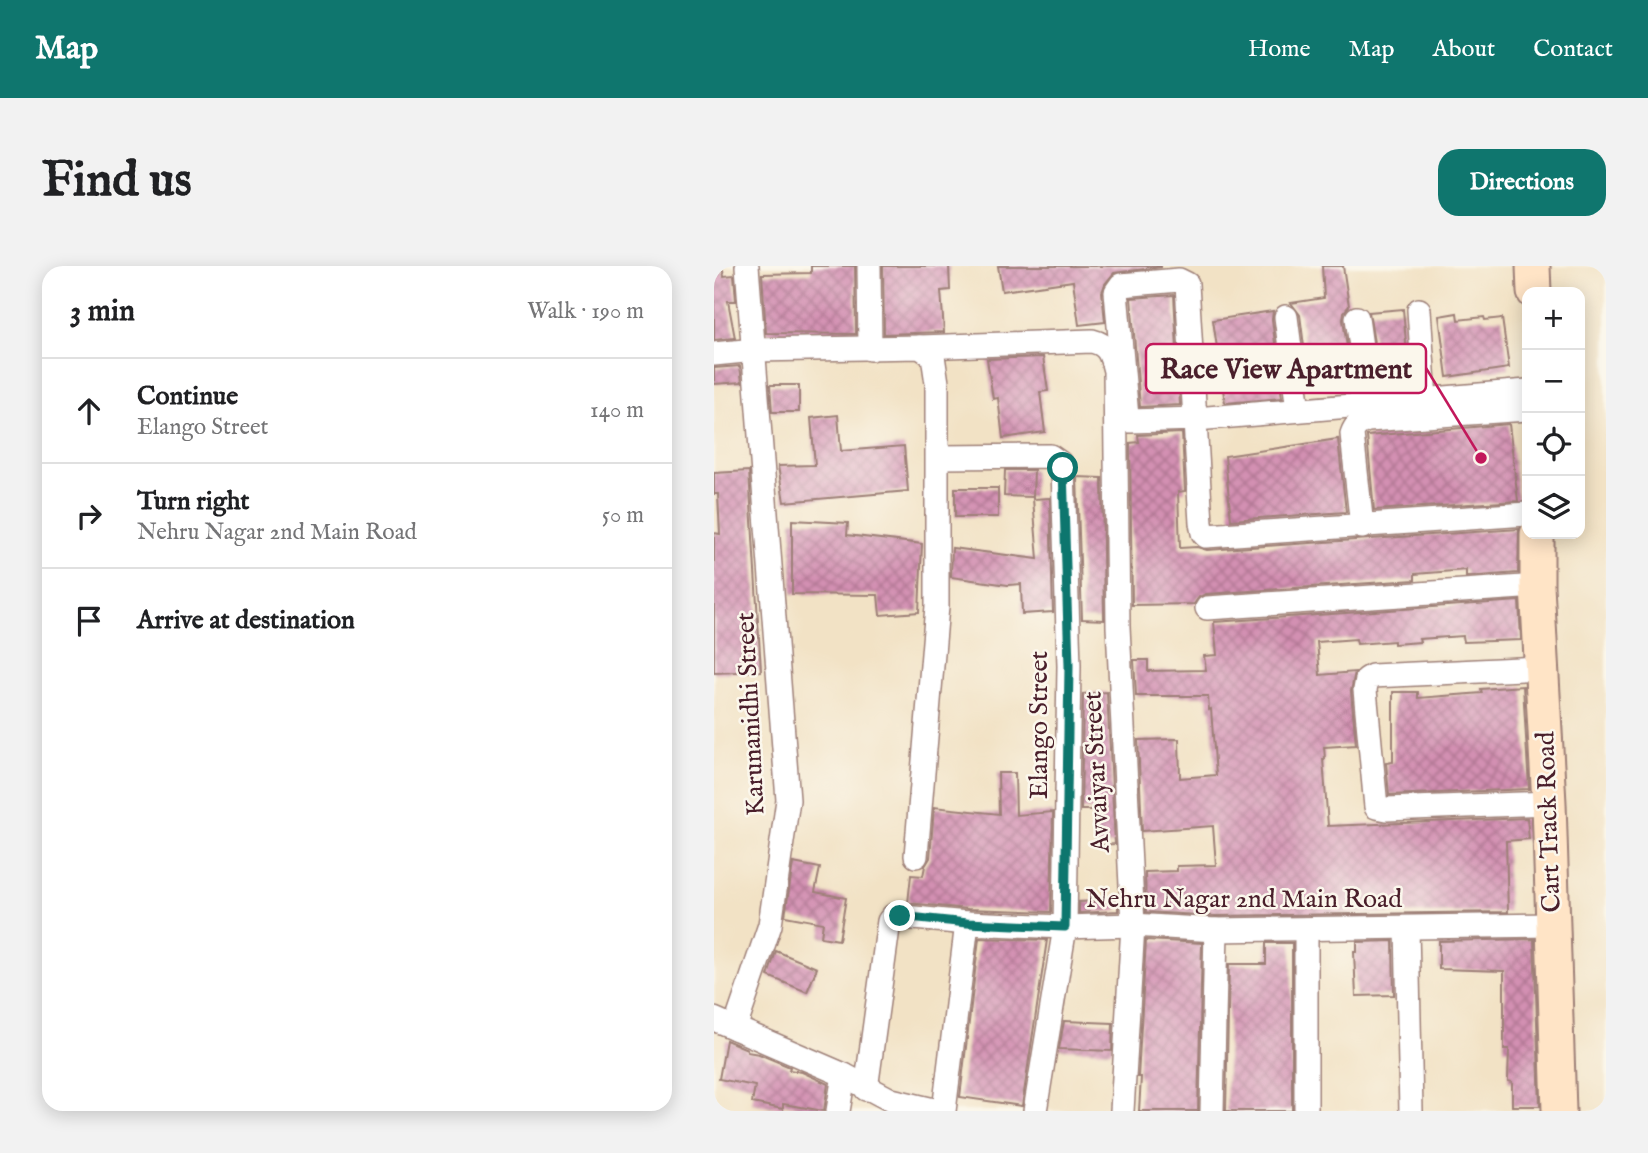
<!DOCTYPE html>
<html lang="en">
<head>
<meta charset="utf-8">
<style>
	:root { --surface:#fff; --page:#f2f2f2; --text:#202124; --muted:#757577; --line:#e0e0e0; --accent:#0f766e }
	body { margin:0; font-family:"IM FELL English",serif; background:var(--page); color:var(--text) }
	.controls { position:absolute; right:21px; top:21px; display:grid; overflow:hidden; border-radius:14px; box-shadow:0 4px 18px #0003 }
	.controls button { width:63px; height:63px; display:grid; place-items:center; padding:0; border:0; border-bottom:2px solid var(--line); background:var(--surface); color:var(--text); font:35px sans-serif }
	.stop { position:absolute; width:21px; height:21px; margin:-16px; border:5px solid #0f766e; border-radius:50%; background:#fff }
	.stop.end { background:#0f766e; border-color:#fff; box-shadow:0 2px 7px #0008 }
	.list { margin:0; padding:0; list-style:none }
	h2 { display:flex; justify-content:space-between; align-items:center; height:91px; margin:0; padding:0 28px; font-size:30px }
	h2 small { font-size:23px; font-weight:400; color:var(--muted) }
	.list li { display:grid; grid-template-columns:46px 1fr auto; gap:21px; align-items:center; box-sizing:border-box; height:105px; padding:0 28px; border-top:2px solid var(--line) }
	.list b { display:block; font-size:26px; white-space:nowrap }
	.list p { margin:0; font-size:23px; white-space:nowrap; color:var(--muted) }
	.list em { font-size:23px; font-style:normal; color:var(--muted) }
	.icon { flex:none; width:38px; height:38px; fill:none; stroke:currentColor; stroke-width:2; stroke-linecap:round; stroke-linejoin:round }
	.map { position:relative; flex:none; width:892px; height:845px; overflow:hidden; border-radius:21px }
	header { display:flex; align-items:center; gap:42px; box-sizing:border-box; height:98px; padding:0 35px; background:var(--accent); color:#fff }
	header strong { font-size:33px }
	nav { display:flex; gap:38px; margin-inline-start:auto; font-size:24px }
	.intro { display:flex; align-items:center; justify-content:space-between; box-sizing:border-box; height:168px; padding:0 42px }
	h1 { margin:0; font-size:49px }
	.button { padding:18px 32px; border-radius:21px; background:var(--accent); color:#fff; font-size:24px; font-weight:700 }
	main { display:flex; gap:42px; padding:0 42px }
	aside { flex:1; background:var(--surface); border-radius:21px; box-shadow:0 4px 18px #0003 }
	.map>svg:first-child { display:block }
	.building { fill:url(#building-cross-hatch) }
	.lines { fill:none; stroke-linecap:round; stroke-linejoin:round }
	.street-casing { stroke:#9e8078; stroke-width:26 }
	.secondary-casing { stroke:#9e8078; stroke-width:37 }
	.street { stroke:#fff; stroke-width:23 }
	.secondary { stroke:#ffe4c6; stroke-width:33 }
	.route { stroke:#0f766e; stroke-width:9 }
	.labels { text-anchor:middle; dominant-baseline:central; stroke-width:5; stroke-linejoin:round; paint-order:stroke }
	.street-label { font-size:26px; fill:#4a1f2b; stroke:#fbf7ec }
	.leader { fill:none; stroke:#c2185b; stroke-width:2.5 }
	.callout-dot { fill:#c2185b; stroke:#fbf7ec; stroke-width:2.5 }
	.callout { fill:#fbf7ec; stroke:#c2185b; stroke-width:2.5 }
	.callout-label { font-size:28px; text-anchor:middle; font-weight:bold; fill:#4a1f2b }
</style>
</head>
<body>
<header>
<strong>Map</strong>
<nav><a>Home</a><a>Map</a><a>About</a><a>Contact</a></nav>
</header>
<div class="intro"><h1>Find us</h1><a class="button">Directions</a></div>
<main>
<aside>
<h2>3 min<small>Walk · 190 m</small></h2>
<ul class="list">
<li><svg class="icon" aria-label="ahead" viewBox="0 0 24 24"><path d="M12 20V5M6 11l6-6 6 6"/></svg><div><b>Continue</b><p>Elango Street</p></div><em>140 m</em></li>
<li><svg class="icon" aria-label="right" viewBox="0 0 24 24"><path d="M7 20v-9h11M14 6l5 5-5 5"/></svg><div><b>Turn right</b><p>Nehru Nagar 2nd Main Road</p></div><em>50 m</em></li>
<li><svg class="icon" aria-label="arrive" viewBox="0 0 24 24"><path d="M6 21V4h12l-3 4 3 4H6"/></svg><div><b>Arrive at destination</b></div></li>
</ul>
</aside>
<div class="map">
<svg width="892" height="845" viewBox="0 0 892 845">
	<defs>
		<pattern id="building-cross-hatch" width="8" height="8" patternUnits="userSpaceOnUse" patternTransform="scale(1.75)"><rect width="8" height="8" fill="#d390b2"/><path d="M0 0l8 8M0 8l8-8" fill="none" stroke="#ad7591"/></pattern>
	</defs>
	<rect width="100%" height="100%" fill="#fbf7ec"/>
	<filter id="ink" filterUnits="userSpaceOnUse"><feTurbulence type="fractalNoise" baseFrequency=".0143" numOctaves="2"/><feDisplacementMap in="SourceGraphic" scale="14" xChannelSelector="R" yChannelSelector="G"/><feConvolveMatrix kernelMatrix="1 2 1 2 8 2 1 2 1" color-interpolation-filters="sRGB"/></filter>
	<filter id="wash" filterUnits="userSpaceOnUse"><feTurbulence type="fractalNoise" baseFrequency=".00686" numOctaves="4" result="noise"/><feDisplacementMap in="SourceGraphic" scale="28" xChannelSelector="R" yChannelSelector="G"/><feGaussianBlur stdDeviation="1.57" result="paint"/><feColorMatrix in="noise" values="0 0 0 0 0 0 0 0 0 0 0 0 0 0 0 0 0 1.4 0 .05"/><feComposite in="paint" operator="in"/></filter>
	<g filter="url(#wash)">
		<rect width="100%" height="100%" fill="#f2e2c5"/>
		<g id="blocks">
			<g class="building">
				<polygon points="97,0 141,0 142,68 52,67 48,8 97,7"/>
				<polygon points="169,0 235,0 236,24 227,25 230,66 170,68"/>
				<polygon points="284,0 447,0 447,1 400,7 391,18 388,26 391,56 365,59 359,15 288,25"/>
				<polygon points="608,0 629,0 635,40 630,46 629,54 638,114 595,120 586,49 577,37 610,32"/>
				<polygon points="9,4 10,10 20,9 22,35 14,35 21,72 0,74 0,5"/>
				<polygon points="460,29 466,139 426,141 417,32"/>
				<polygon points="689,43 695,110 666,113 655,46"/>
				<polygon points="559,45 558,53 568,132 511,137 499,54"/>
				<polygon points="743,47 744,54 770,51 771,54 788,52 795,102 733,111 725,50"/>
				<polygon points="329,91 334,125 326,126 331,166 289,172 284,132 279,133 273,93"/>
				<polygon points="26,100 28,116 0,118 0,102"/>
				<polygon points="56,119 85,119 85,146 58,146"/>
				<polygon points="124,149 127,185 190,180 194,225 70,236 64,200 101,199 97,152"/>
				<polygon points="795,158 804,235 660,244 653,170"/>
				<polygon points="468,167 471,225 464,226 466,282 483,281 493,284 805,263 804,307 752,311 752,304 701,308 701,314 492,328 485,331 480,338 418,339 416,177 425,176 424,169"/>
				<polygon points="624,173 632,246 517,254 511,190"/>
				<polygon points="291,204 320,204 319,231 290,230"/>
				<polygon points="35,205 47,405 0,407 0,267 6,268 4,228 0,228 0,207"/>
				<polygon points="363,211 388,212 390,354 368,353"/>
				<rect x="241" y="222" width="43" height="29"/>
				<polygon points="336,232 339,346 308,348 307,318 294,319 237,311 238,282 324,293 319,233"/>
				<polygon points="78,254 134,257 133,269 208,278 205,346 166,349 164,329 78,328"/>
				<polygon points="805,335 807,374 750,376 749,370 705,373 706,376 680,378 680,375 643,378 642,373 603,376 606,409 641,406 637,425 642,479 610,481 611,493 609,493 614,560 813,552 815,573 792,575 794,646 502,650 432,646 431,606 463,605 463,600 502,599 499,560 428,565 424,474 465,473 466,512 502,509 497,443 495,444 494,430 422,430 420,394 434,394 434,405 492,404 490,390 503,389 500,356"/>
				<polygon points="809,420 815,523 675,529 672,497 679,496 679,426 704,426 704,432 768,427 767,423"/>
				<polygon points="393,426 401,578 382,579 381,544 367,544 369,428"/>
				<polygon points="284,507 301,507 302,549 339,546 337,646 254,643 194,637 197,609 209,610 211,600 216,592 220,541 285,548"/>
				<polygon points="79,597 106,602 101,626 132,632 125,674 107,671 109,657 71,650"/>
				<polygon points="404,634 404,645 365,647 365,636"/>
				<polygon points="265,672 333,674 308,840 246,831"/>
				<polygon points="820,673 826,840 798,840 798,816 794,815 795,783 790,783 790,705 725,703 725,675"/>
				<polygon points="432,674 488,677 484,845 425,845 427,811 424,811"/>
				<polygon points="679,675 680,729 642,730 640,686 643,686 643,676"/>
				<polygon points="552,677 578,677 578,845 512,845 515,698 552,698"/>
				<polygon points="62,685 103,702 93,726 54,710"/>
				<polygon points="350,755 399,757 398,785 345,783"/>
				<polygon points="12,774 33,783 33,786 45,788 76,801 75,804 88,806 114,818 110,845 69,838 69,843 38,837 41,820 5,813"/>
			</g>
		</g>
	</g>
	<g filter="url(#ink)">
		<use href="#blocks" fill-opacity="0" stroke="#9e8078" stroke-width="2"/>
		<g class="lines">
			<defs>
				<g id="street">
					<polyline points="155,0 156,83"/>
					<polyline points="705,44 711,133"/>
					<polyline points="572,51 584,144"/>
					<polyline points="643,52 655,138"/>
					<path d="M206 81 378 75C395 79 397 89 401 105L404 361 419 659 408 845"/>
					<polyline points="0,88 41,84 206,81 219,90 223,117 223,340 202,590"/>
					<polyline points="813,125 482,153 416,155 413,151 402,26 407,19 465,14 473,18 487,257 489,267 492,270 813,248"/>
					<polyline points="224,191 336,190 346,197 349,202 355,400 351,661 321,845"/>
					<path d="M648 261 638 168C641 159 645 157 654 154L813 143"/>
					<polyline points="493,342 823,320"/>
					<polyline points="828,402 658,410 653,413 651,424 662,541 672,543 835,537"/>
					<polyline points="693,662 697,845"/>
					<polyline points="0,753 130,809 177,834 224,845"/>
					<polyline points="21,762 56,659 74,534 33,0"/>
					<polyline points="152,823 175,655 179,650 253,657 351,661 419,659 502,664 839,659"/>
					<polyline points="124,845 130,809"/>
					<polyline points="230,845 253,657"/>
					<polyline points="498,845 502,664"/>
					<polyline points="592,845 592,663"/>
				</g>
				<g id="secondary">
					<polyline points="819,0 820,26"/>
					<polyline points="823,268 823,320 835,537 845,845"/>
				</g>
			</defs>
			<use href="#street" class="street-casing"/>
			<use href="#secondary" class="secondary-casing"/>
			<use href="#street" class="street"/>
			<use href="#secondary" class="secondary"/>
		</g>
	</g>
	<g class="lines" filter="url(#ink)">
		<polyline class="route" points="186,650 253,657 351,661 355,400 349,202"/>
	</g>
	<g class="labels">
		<g class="street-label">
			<text transform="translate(37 448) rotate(-93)">Karunanidhi Street</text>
			<text transform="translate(325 459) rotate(-90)">Elango Street</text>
			<text transform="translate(383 506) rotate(-93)">Avvaiyar Street</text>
			<text transform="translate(835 556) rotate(-92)">Cart Track Road</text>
			<text x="530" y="633">Nehru Nagar 2nd Main Road</text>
		</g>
	</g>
	<path class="leader" d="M767 192L712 102"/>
	<circle class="callout-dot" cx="767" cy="192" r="7"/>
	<rect class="callout" x="432" y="78" width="280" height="49" rx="7"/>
	<g class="callout-label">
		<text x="572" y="112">Race View Apartment</text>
	</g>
</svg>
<div class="controls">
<button>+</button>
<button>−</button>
<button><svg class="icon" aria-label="locate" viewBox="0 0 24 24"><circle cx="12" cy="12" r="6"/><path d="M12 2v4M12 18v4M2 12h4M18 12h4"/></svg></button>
<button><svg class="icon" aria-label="layers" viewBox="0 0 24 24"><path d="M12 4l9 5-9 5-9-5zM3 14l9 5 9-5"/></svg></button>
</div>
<div class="stop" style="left:349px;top:202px"></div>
<div class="stop end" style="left:186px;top:650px"></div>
</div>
</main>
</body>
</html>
